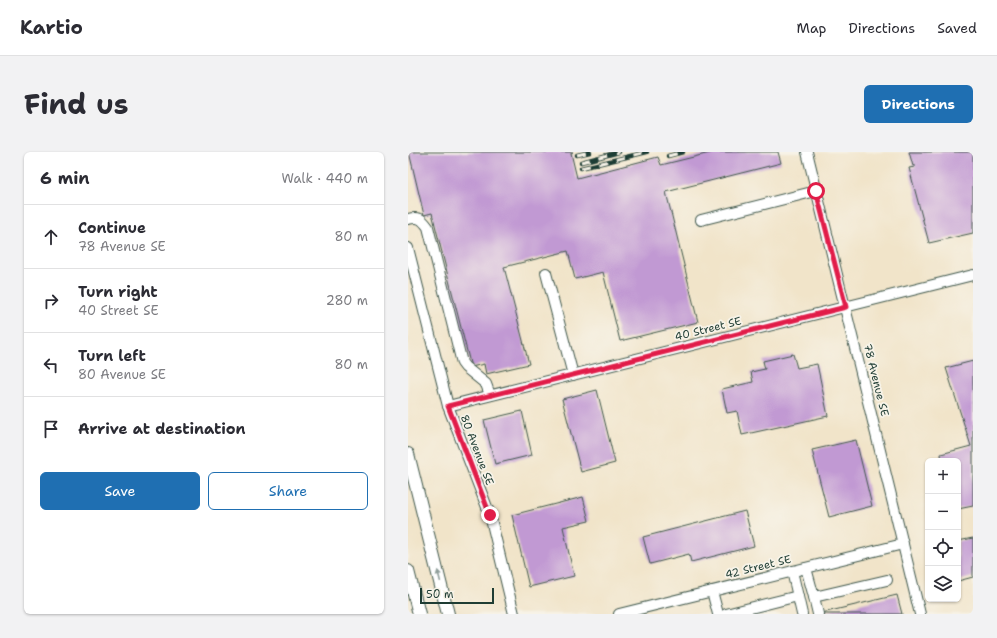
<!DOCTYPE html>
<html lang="en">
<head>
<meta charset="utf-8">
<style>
	:root { --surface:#fff; --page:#f2f2f3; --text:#2b2b33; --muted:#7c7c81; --line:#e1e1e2; --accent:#1f6fb2 }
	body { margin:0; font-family:"Shantell Sans",sans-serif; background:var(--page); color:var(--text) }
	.controls { position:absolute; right:12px; bottom:12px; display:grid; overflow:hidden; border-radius:6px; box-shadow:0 1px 3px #0004 }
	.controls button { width:36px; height:36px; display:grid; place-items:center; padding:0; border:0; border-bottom:1px solid var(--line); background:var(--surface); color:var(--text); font:20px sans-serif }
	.scale { position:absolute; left:12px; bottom:10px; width:74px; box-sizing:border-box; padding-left:4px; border:2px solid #1f3d34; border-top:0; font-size:11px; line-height:14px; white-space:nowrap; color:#1f3d34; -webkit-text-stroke:3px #f7f3e8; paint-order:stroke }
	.stop { position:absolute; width:12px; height:12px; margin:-9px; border:3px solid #e11d48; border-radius:50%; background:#fff }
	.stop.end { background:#e11d48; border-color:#fff; box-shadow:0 1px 4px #0008 }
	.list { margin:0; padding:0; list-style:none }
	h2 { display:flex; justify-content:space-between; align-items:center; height:52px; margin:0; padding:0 16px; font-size:17px }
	h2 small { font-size:13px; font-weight:400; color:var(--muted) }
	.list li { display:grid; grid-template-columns:26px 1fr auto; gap:12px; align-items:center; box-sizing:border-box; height:64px; padding:0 16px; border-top:1px solid var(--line) }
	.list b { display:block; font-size:15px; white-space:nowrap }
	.list p { margin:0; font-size:13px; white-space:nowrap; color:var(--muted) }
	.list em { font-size:13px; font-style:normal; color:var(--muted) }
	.actions { display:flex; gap:8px; padding:12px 16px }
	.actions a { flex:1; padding:9px 0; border:1px solid var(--accent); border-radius:6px; text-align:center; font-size:14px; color:var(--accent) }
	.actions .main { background:var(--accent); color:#fff }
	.icon { flex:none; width:22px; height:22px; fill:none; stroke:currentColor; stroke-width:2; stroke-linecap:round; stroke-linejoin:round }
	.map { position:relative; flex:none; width:565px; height:462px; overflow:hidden; border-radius:6px }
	header { display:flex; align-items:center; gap:24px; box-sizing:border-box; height:56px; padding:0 20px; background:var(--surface); border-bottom:1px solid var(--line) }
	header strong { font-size:19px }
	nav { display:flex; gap:22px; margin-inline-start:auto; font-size:14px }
	.intro { display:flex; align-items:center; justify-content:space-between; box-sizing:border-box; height:96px; padding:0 24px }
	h1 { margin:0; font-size:28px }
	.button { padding:10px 18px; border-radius:6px; background:var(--accent); color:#fff; font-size:14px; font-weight:700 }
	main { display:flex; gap:24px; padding:0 24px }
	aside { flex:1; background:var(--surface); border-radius:6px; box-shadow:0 1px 3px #0004 }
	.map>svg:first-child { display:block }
	.building { fill:#c199d3 }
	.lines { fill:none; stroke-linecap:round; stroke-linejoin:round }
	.minor-casing { stroke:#3e564a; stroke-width:12 }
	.major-casing { stroke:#3e564a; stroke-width:14 }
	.minor { stroke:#fff; stroke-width:10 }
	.major { stroke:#fff; stroke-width:12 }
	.rail-casing { stroke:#1f3d34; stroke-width:4.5 }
	.rail { stroke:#f7f3e8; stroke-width:3; stroke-dasharray:9; stroke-linecap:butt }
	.oneway { fill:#8f9e9a }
	.route { stroke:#e11d48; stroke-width:5 }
	.labels { text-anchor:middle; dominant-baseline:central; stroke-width:3.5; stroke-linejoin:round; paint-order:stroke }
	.street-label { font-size:11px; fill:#1f3d34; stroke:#f7f3e8 }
</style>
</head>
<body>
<header>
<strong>Kartio</strong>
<nav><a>Map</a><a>Directions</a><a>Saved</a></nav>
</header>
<div class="intro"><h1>Find us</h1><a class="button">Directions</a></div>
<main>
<aside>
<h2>6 min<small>Walk · 440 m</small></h2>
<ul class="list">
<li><svg class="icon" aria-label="ahead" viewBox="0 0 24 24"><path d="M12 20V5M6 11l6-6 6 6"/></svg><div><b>Continue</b><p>78 Avenue SE</p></div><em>80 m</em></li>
<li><svg class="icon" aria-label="right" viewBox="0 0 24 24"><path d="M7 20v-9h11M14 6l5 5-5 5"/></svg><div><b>Turn right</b><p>40 Street SE</p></div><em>280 m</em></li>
<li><svg class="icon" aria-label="left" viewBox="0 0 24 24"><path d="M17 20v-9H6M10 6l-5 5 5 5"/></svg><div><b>Turn left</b><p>80 Avenue SE</p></div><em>80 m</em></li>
<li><svg class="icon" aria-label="arrive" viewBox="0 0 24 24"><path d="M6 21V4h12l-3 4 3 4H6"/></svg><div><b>Arrive at destination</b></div></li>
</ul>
<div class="actions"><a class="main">Save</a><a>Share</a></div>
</aside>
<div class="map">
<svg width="565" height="462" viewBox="0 0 565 462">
	<rect width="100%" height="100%" fill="#f7f3e8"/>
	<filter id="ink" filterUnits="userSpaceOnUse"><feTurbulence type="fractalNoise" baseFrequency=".025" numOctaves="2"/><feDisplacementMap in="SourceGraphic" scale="8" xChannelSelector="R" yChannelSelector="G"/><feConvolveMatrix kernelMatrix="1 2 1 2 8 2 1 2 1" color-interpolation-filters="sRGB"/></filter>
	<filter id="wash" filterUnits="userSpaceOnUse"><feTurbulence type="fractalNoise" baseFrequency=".012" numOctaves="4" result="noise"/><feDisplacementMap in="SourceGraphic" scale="16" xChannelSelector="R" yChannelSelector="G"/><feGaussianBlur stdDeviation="0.9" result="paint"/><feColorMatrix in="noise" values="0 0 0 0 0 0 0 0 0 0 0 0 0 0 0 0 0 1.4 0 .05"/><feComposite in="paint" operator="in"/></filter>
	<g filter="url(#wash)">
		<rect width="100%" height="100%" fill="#f1e4c9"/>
		<g id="blocks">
			<g class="building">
				<polygon points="1,0 165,0 163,1 169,26 250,5 253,13 306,0 370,0 373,11 258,40 290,170 212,189 195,120 167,127 160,99 96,115 121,212 78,222 76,212 63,215 24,61 16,63"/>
				<polygon points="501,0 563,0 564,1 565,1 565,81 521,91 501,16 507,15 507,13 505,14"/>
				<polygon points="385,202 389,216 409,212 420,264 334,283 329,259 319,261 314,237 345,230 343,220 357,217 355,209"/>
				<polygon points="565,209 565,354 550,357 550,309 534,309 533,302 563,294 538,216"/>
				<polygon points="189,238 207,311 173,320 154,247"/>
				<polygon points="114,259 124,303 87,312 76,268"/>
				<polygon points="448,288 464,354 421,365 404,298"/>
				<polygon points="175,345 181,369 155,375 166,424 121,435 104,363"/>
				<polygon points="337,359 346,394 283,410 281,402 242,412 235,385"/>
				<polygon points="565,386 565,425 550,429 550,389"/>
				<polygon points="489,443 494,462 414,462 414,461"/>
			</g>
		</g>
	</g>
	<g filter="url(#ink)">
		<use href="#blocks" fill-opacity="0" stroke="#3e564a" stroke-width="1"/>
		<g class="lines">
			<defs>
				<g id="minor">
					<polyline points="399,0 512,462"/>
					<path d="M0 67C11 64 14 67 20 75L54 211 57 215 78 232 82 243"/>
					<polyline points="293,68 408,39"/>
					<polyline points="0,96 40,254 82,363 106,462"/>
					<polyline points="138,121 165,223"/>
					<polyline points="40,254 565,123"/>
					<polyline points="398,416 406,445 479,428"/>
					<polyline points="384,419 394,462"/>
					<polyline points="304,439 310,462"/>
					<polyline points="406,445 410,462"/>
					<polyline points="211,462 495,392"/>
					<polyline points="318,462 390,444"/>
				</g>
				<g id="major">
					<polyline points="0,302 40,462"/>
					<polyline points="0,419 11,462"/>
				</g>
			</defs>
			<use href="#minor" class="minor-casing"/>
			<use href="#major" class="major-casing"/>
			<use href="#minor" class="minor"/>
			<use href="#major" class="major"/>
			<defs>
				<g id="rail">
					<polyline points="169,3 182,0"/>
					<polyline points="260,4 275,0"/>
					<polyline points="173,10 211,0"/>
					<polyline points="173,16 239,0"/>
				</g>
			</defs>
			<use href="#rail" class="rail-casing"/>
			<use href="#rail" class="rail"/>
		</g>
		<defs><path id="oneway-solid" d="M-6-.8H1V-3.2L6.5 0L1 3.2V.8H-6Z"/></defs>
		<use class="oneway" href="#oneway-solid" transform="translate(31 424) rotate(-104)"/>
	</g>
	<g class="lines" filter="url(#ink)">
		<polyline class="route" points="82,363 40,254 438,155 408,39"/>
	</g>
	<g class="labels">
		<g class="street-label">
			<text transform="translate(300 177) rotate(-14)">40 Street SE</text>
			<text transform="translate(468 228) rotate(76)">78 Avenue SE</text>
			<text transform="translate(69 298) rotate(69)">80 Avenue SE</text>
			<text transform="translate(350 415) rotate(-14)">42 Street SE</text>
		</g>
	</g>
</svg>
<div class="controls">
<button>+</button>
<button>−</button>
<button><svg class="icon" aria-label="locate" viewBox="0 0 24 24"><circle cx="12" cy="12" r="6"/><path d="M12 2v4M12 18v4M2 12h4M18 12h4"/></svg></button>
<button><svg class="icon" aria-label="layers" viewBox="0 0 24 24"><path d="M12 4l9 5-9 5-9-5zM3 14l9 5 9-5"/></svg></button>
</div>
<div class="scale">50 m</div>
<div class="stop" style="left:408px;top:39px"></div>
<div class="stop end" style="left:82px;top:363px"></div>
</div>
</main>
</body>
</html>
